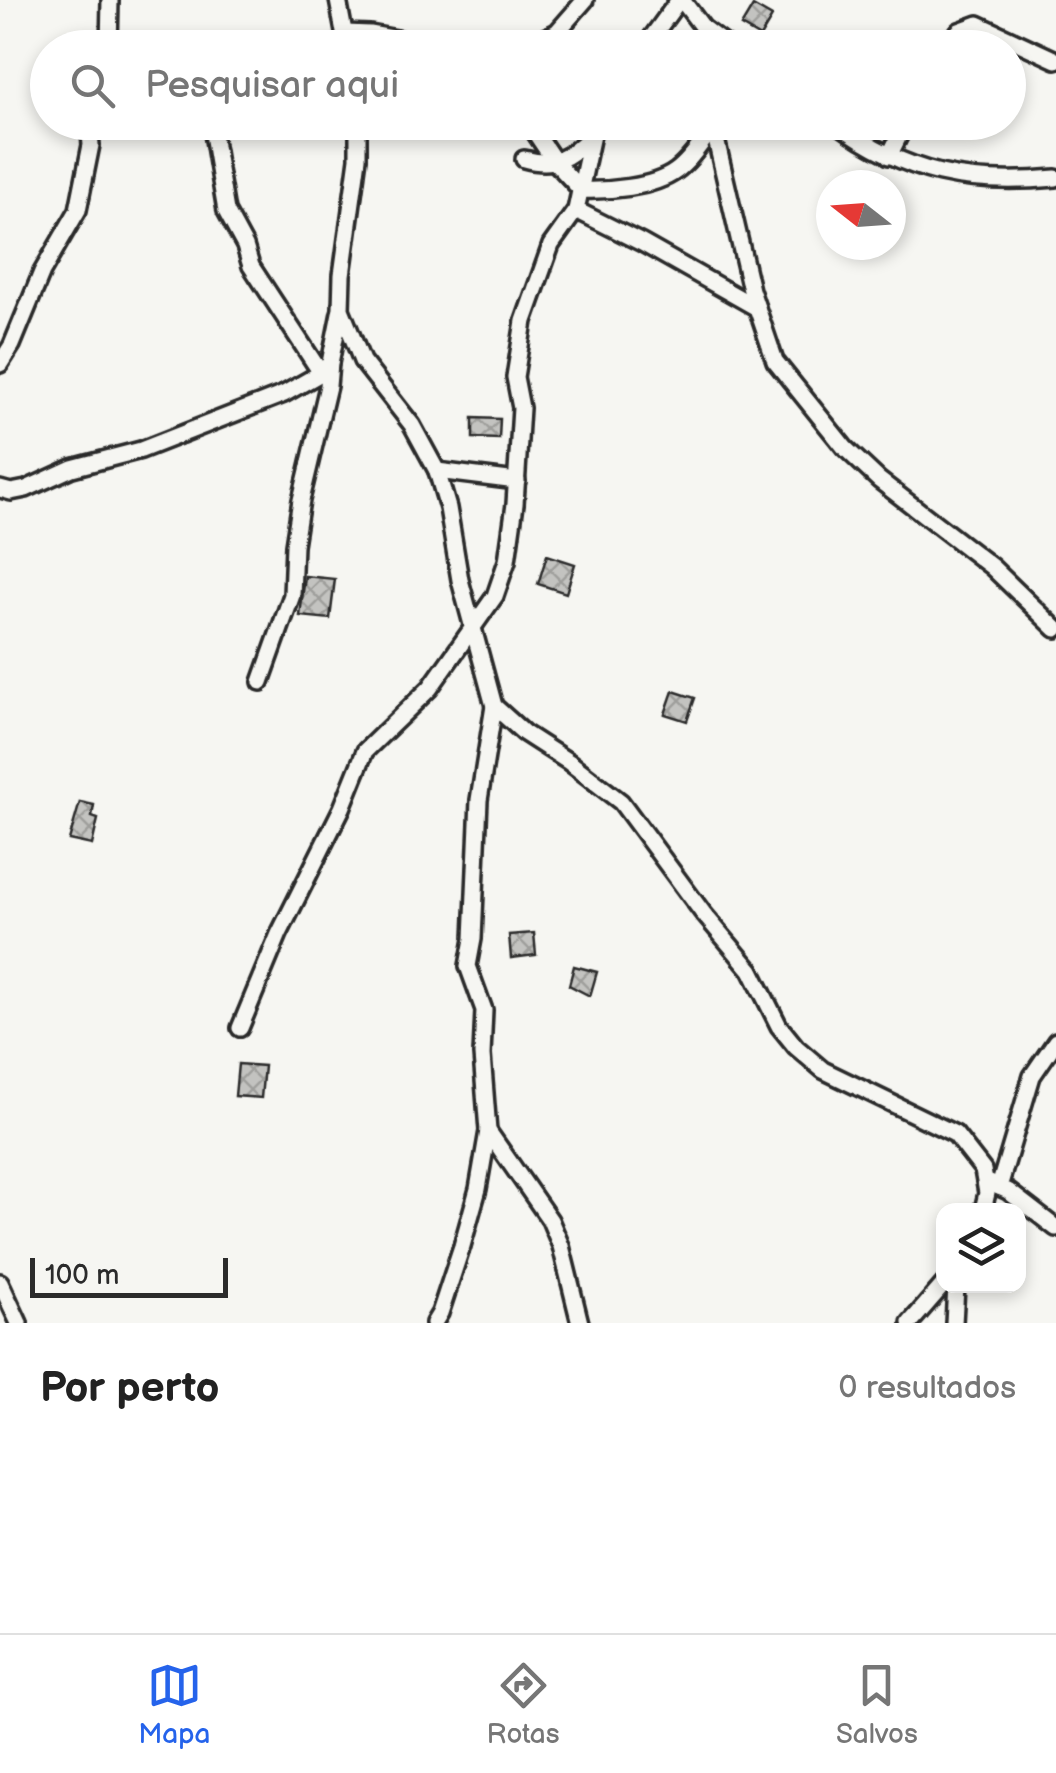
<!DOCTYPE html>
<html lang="pt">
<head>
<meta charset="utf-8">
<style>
	:root { --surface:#fff; --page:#f2f2f2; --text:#222; --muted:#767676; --line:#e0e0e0; --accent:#2563eb }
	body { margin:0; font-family:"Balsamiq Sans",sans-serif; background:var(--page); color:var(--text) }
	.controls { position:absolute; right:30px; bottom:30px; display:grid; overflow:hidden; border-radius:20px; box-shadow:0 5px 15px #0003 }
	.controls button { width:90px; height:90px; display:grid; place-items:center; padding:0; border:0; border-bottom:2px solid var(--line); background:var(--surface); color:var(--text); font:50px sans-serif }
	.compass { position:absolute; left:816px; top:170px; width:90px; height:90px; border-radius:50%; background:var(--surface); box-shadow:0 5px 15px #0003; rotate:287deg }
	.scale { position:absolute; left:30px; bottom:25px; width:198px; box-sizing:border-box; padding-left:10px; border:5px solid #2b2b2b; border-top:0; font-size:28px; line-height:35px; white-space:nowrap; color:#2b2b2b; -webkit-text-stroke:8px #f6f6f2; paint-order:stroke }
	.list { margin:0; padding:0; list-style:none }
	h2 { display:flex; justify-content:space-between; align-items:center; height:130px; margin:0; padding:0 40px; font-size:42px }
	h2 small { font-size:32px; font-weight:400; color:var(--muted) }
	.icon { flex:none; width:55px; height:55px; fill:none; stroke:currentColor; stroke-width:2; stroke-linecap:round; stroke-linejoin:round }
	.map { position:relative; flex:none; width:1056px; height:1323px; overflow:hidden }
	.search { position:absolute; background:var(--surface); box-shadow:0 5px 15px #0003; left:30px; right:30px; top:30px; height:110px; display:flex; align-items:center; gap:25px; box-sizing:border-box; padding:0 35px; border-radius:55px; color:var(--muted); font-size:38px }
	.sheet { height:310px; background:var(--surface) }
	nav { display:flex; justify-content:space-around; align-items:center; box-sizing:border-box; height:140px; border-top:2px solid var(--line); background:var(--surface); font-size:28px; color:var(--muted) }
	nav a { display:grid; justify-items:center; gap:5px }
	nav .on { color:var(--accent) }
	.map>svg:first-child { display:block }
	.building { fill:url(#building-cross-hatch); stroke:#2b2b2b; stroke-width:2.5 }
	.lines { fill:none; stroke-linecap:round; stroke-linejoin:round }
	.minor-casing { stroke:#2b2b2b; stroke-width:22 }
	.minor { stroke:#f6f6f2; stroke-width:15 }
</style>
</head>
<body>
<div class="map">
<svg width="1056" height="1323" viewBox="0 0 1056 1323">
	<defs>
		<pattern id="building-cross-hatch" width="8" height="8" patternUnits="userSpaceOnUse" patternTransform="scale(2.5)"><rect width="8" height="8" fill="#c3c3c0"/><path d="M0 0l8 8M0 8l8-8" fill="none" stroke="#9f9f9c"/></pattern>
	</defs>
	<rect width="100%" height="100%" fill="#f6f6f2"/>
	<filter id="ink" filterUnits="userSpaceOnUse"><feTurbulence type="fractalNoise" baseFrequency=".01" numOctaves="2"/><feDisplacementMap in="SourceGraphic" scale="20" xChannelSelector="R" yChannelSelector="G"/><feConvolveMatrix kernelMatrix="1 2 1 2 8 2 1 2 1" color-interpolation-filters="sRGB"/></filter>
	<g filter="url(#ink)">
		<g class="building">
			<polygon points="753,6 772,17 760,37 741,26"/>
			<polygon points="473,418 500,419 499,439 473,438"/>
			<polygon points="547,555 575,564 566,593 538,584"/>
			<polygon points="305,576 335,579 330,619 300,616"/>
			<polygon points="673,691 695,698 687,721 665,714"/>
			<polygon points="80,802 94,805 92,817 98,819 92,845 69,840"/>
			<polygon points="534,933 536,955 511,958 509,935"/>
			<polygon points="574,966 597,972 590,996 569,985"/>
			<polygon points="238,1064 264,1066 261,1098 235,1096"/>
		</g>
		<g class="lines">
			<defs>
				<g id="minor">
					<polyline points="338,0 347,48"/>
					<polyline points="682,0 703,28 730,48"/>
					<polyline points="345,33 370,34 446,48"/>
					<polyline points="109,48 110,0"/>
					<polyline points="524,48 557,32 585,0"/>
					<polyline points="644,48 679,0"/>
					<polyline points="946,48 959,31 978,24 1056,60"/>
					<polyline points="211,122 226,211 245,246 251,266 321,373"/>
					<polyline points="358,122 358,158 342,275 341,309 362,361 412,425 437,471 448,508 460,580 494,706 524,733 569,762 621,802 703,913 751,970 779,1026 796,1047 823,1070 955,1134 983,1170 987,1193 983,1210"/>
					<path d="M528 122 555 162 581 190C608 191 653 188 676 171 690 161 702 142 713 128"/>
					<polyline points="712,122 751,290 775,361 845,448 879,480 992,567 1056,629"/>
					<path d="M835 122C907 175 968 186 1056 178"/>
					<polyline points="889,156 906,122"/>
					<path d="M524 159C554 167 569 159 590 137"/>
					<polyline points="576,210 642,243 757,308"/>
					<polyline points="0,364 12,345 42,272 78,210 91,145 89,122"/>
					<polyline points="437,471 517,481"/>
					<polyline points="0,489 11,492 26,489 72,468 141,450 284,394 321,373 330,363 340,313"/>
					<polyline points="261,682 292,595 294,545 301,500 328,386 330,363"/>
					<polyline points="240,1028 279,934 342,808 365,751 430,688 495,596 507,561 515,504 521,408 515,377 524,321 551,245 576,210 592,135 600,122"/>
					<polyline points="488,1131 550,1220 561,1246 580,1323"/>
					<polyline points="990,1183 1008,1191 1056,1228"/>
					<polyline points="999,1187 1032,1076 1056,1041"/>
					<polyline points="0,1282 19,1323"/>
					<polyline points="434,1323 440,1313 462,1246 478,1189 488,1131 482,1055 484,1010 468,966 473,939 479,800 494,706"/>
					<polyline points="910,1323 944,1284"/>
					<polyline points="954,1323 956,1286"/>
				</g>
			</defs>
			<use href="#minor" class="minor-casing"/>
			<use href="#minor" class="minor"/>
		</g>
	</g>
</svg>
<div class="controls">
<button><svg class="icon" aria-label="layers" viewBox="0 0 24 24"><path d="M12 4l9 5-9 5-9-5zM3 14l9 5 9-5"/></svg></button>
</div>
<svg class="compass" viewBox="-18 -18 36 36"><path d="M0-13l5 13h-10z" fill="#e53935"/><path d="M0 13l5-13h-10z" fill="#767676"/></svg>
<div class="scale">100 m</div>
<div class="search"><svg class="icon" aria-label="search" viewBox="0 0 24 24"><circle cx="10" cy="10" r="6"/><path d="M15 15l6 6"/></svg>Pesquisar aqui</div>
</div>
<section class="sheet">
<h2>Por perto<small>0 resultados</small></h2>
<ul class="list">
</ul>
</section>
<nav>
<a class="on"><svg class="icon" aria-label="map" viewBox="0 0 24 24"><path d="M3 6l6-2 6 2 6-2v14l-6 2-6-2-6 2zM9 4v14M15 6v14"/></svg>Mapa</a>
<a><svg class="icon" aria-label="directions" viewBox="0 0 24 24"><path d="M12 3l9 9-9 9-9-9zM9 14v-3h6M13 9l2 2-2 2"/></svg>Rotas</a>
<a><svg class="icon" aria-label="saved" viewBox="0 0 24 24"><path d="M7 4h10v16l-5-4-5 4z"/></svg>Salvos</a>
</nav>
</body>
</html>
